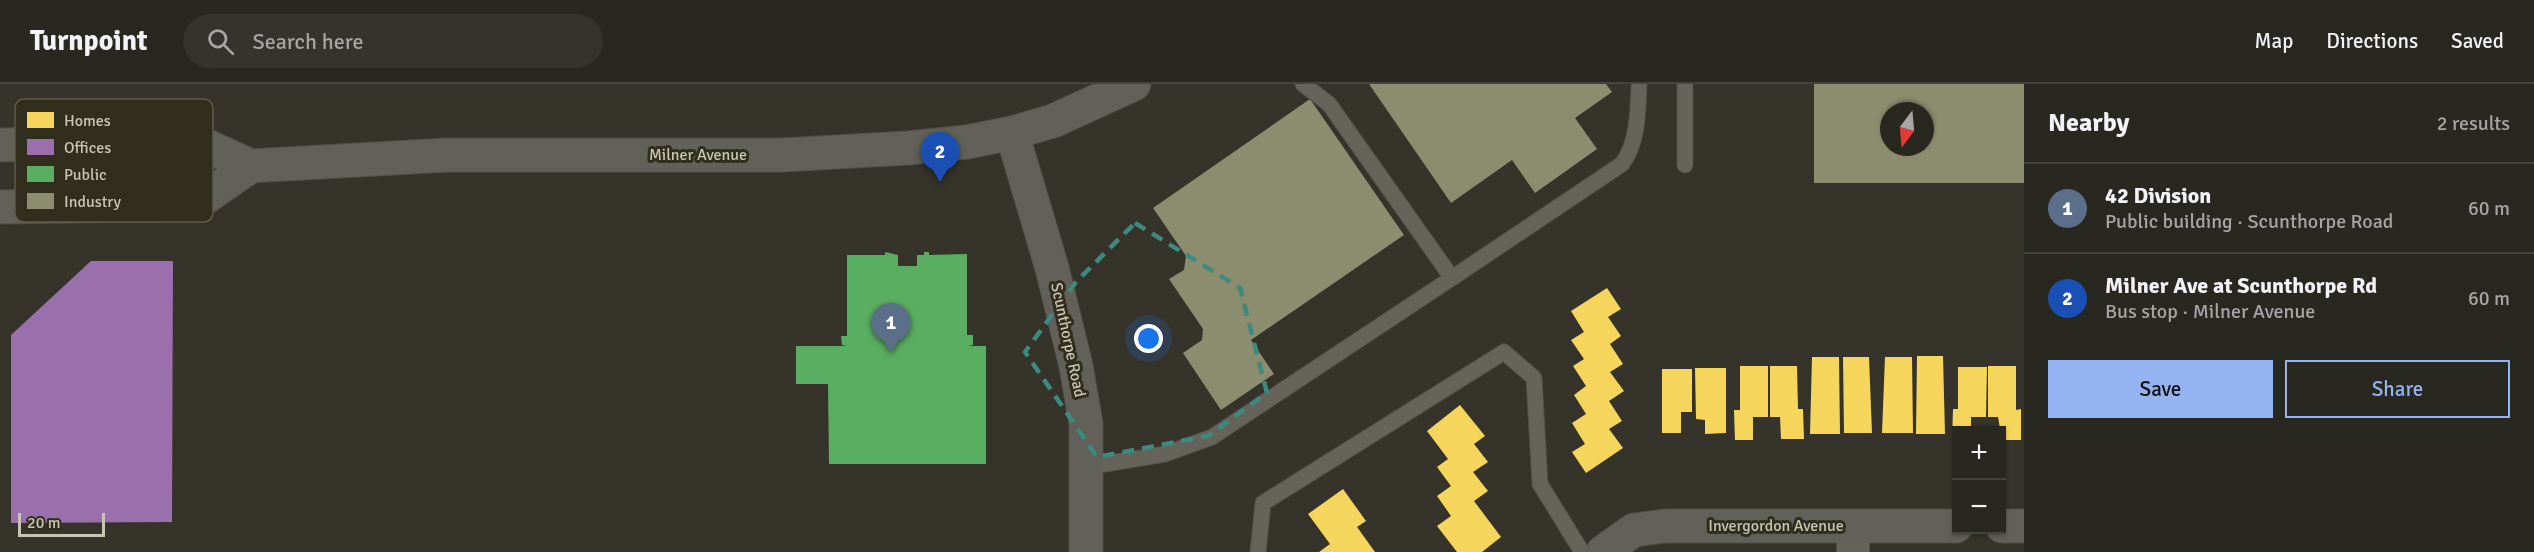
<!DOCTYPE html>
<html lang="en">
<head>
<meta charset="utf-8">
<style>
	:root { --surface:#282720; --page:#34332d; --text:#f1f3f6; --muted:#a5a5a5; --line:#44443e; --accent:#95b2f1 }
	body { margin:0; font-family:Signika,sans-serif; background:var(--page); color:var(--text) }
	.controls { position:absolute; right:18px; bottom:18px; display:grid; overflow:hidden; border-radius:0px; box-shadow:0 2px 4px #0004 }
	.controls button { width:54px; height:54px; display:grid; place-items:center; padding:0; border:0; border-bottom:2px solid var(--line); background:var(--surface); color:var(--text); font:30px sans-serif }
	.compass { position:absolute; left:1880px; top:18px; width:54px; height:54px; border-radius:50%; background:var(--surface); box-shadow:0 2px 4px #0004; rotate:196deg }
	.scale { position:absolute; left:18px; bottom:15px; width:87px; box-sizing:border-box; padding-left:6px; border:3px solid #c7c5b4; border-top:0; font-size:16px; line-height:21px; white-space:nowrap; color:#c7c5b4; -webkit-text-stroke:4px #312e1e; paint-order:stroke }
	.you { position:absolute; left:1149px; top:255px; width:21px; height:21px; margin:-15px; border:4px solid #fff; border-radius:50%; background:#1a73e8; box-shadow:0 0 0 9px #1a73e833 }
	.badge { display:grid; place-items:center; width:39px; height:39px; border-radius:50%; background:var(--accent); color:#fff; font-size:20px; font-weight:700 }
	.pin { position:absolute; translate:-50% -50px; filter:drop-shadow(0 2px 3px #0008) }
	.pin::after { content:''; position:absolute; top:32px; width:21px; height:18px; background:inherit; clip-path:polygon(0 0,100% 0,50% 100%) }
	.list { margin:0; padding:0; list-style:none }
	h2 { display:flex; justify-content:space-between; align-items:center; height:78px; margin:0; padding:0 24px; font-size:26px }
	h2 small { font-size:20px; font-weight:400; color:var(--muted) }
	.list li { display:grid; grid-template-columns:39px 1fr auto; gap:18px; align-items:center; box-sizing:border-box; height:90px; padding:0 24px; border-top:2px solid var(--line) }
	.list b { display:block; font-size:22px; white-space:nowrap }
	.list p { margin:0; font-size:20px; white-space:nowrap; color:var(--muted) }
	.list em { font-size:20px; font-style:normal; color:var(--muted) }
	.actions { display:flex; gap:12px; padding:18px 24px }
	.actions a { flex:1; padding:14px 0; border:2px solid var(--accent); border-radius:0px; text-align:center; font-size:21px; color:var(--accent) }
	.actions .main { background:var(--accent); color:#111 }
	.icon { flex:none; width:33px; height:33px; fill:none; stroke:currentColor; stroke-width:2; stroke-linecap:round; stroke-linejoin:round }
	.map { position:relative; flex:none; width:2024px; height:468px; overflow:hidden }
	header { display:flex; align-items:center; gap:36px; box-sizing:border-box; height:84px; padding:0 30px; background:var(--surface); border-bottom:2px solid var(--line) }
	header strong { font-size:28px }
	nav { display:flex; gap:33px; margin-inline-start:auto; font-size:21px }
	.search { width:420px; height:54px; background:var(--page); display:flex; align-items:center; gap:15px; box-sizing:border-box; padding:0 21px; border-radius:33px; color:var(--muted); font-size:22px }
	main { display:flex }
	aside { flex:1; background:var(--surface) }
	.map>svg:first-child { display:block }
	.homes { fill:#f6d55c }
	.offices { fill:#9970ab }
	.public { fill:#5aae61 }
	.industry { fill:#8c8c6e; fill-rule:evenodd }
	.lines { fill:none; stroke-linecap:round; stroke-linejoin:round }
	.lane-casing { stroke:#515048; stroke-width:17 }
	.street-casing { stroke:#515048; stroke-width:34 }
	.secondary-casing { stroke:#515048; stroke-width:35 }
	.lane { stroke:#65635a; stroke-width:15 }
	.street { stroke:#65635a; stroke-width:32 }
	.secondary { stroke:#626159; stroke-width:33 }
	.marked { fill:none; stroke:#3d8a80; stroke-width:4.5; stroke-dasharray:12 8; stroke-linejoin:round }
	.labels { text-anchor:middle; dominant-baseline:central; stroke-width:6; stroke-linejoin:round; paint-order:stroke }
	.street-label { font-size:16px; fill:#c7c5b4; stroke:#312e1e }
	.key { fill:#312e1e; stroke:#5e5b4b; stroke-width:1.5 }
	.key-label { font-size:16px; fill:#c7c5b4 }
</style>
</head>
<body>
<header>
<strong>Turnpoint</strong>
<div class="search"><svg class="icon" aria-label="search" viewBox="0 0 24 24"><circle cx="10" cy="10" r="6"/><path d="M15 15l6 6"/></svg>Search here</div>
<nav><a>Map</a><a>Directions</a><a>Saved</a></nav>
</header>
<main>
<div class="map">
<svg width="2024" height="468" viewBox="0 0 2024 468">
	<rect width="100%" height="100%" fill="#36342a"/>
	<g class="homes">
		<polygon points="1607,204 1621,225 1608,233 1621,252 1610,260 1623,280 1610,288 1624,307 1609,317 1622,337 1609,345 1623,364 1586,389 1572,368 1585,360 1572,339 1586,330 1574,311 1586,302 1573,282 1584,275 1571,256 1584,248 1571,227"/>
		<polygon points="1917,272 1943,272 1945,350 1916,350"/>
		<polygon points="1812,273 1839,273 1840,350 1810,350"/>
		<polygon points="1843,273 1869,273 1872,349 1844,349"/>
		<polygon points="1885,273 1912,273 1913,349 1882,349"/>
		<polygon points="1740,282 1768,282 1768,333 1753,333 1753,356 1735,356 1734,326 1740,326"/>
		<polygon points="1770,282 1797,282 1798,325 1803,325 1804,355 1781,355 1780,333 1770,333"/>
		<polygon points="1988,282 2016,282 2016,326 2021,325 2021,356 2002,356 1998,333 1988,333"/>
		<polygon points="1958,283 1987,283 1986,333 1971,333 1971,346 1956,346 1956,356 1952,356 1953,325 1958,325"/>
		<polygon points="1695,284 1726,284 1726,349 1705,350 1705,336 1696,335"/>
		<polygon points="1662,285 1692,285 1692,328 1681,328 1681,349 1662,349"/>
		<polygon points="1460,321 1485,352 1474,360 1488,378 1473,388 1488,407 1474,417 1501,453 1482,468 1457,468 1437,442 1451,432 1437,412 1451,402 1437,383 1448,375 1427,347"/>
		<polygon points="1343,405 1366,437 1357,443 1375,468 1319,468 1330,460 1308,430"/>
	</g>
	<polygon class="offices" points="91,177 173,177 172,438 11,439 11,251"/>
	<polygon class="public" points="885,168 898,171 898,182 917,182 917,171 924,171 924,168 929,168 929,171 967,170 967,251 973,251 973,261 968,262 986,262 986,380 829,380 828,300 796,300 796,262 847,262 842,261 841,252 847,252 847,171 885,171"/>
	<g class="industry">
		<polygon points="1369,0 1606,0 1612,8 1575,34 1597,65 1535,109 1512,76 1451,119"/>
		<path d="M1814 0H2024V99H1814ZM1889 27H1925V63H1889Z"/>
		<polygon points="1310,15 1404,151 1251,256 1274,290 1221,326 1183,269 1202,256 1203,245 1169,195 1184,186 1186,172 1153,124"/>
	</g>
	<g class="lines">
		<defs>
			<g id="lane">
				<polyline points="1685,0 1685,81"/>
				<path d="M1452 194 1622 80C1638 59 1638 27 1639 0"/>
				<polyline points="1087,383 1165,370 1212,353 1452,194 1329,20 1303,0"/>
				<polyline points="1258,468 1263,419 1504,268 1534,294 1540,400 1582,468"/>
			</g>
			<polyline id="street" points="1853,468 1853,442"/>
			<g id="secondary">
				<polyline points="1012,49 1052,184 1076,282 1086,340 1086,468"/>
				<polyline points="0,61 194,56 251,82 448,71 782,71 908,64 967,58 1012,49 1053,37 1134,0"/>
				<polyline points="0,123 196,120 251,82"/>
				<polyline points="2002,442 2024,442"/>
				<polyline points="1603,468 1634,446 1665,442 1956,442"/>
			</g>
		</defs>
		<use href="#lane" class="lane-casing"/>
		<use href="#street" class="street-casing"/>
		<use href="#secondary" class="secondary-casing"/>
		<use href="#lane" class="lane"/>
		<use href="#street" class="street"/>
		<use href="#secondary" class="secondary"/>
	</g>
	<path class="marked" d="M1135 139 1240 204 1267 309 1208 352 1097 373 1025 268 1076 198Z"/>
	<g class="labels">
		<g class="street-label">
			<text x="698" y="71">Milner Avenue</text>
			<text transform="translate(1068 256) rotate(78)">Scunthorpe Road</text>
			<text x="1776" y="442">Invergordon Avenue</text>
		</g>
	</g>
	<rect x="15" y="15" width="198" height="123" rx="9" class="key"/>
	<rect x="27" y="28" width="27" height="16" fill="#f6d55c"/>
	<rect x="27" y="55" width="27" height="16" fill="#9970ab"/>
	<rect x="27" y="82" width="27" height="16" fill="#5aae61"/>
	<rect x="27" y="109" width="27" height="16" fill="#8c8c6e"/>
	<g class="key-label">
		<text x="64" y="42">Homes</text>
		<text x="64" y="69">Offices</text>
		<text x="64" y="96">Public</text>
		<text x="64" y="123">Industry</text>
	</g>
</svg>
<div class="controls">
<button>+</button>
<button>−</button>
</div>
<svg class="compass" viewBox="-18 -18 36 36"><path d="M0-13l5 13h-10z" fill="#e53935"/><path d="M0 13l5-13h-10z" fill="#a5a5a5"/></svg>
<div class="scale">20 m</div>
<div class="you"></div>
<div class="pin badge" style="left:891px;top:269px;background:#5c6f8a">1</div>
<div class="pin badge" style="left:940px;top:98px;background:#1a4fb4">2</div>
</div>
<aside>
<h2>Nearby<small>2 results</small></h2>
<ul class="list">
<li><span class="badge" style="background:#5c6f8a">1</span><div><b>42 Division</b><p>Public building · Scunthorpe Road</p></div><em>60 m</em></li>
<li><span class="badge" style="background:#1a4fb4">2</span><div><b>Milner Ave at Scunthorpe Rd</b><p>Bus stop · Milner Avenue</p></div><em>60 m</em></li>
</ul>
<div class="actions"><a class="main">Save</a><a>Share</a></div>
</aside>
</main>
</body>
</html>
